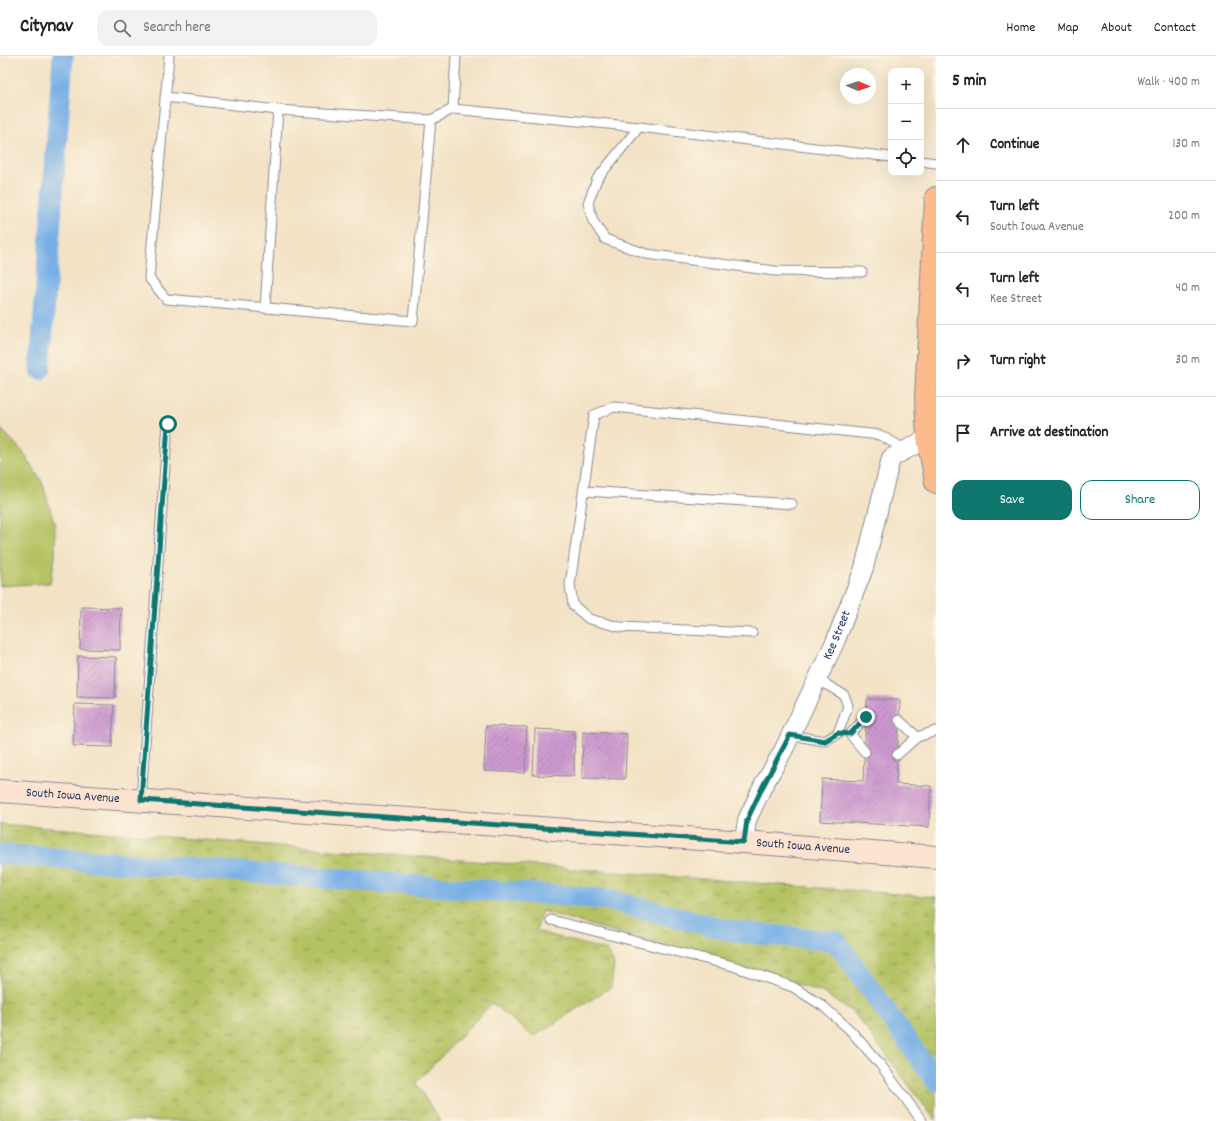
<!DOCTYPE html>
<html lang="en">
<head>
<meta charset="utf-8">
<style>
	:root { --surface:#fff; --page:#f2f2f2; --text:#222; --muted:#767676; --line:#e0e0e0; --accent:#0f766e }
	body { margin:0; font-family:Dekko,sans-serif; background:var(--page); color:var(--text) }
	.controls { position:absolute; right:12px; top:12px; display:grid; overflow:hidden; border-radius:8px; box-shadow:0 4px 16px #0002 }
	.controls button { width:36px; height:36px; display:grid; place-items:center; padding:0; border:0; border-bottom:1px solid var(--line); background:var(--surface); color:var(--text); font:20px sans-serif }
	.compass { position:absolute; left:840px; top:12px; width:36px; height:36px; border-radius:50%; background:var(--surface); box-shadow:0 4px 16px #0002; rotate:92deg }
	.stop { position:absolute; width:12px; height:12px; margin:-9px; border:3px solid #0f766e; border-radius:50%; background:#fff }
	.stop.end { background:#0f766e; border-color:#fff; box-shadow:0 1px 4px #0008 }
	.list { margin:0; padding:0; list-style:none }
	h2 { display:flex; justify-content:space-between; align-items:center; height:52px; margin:0; padding:0 16px; font-size:17px }
	h2 small { font-size:13px; font-weight:400; color:var(--muted) }
	.list li { display:grid; grid-template-columns:26px 1fr auto; gap:12px; align-items:center; box-sizing:border-box; height:72px; padding:0 16px; border-top:1px solid var(--line) }
	.list b { display:block; font-size:15px; white-space:nowrap }
	.list p { margin:0; font-size:13px; white-space:nowrap; color:var(--muted) }
	.list em { font-size:13px; font-style:normal; color:var(--muted) }
	.actions { display:flex; gap:8px; padding:12px 16px }
	.actions a { flex:1; padding:9px 0; border:1px solid var(--accent); border-radius:12px; text-align:center; font-size:14px; color:var(--accent) }
	.actions .main { background:var(--accent); color:#fff }
	.icon { flex:none; width:22px; height:22px; fill:none; stroke:currentColor; stroke-width:2; stroke-linecap:round; stroke-linejoin:round }
	.map { position:relative; flex:none; width:936px; height:1065px; overflow:hidden }
	header { display:flex; align-items:center; gap:24px; box-sizing:border-box; height:56px; padding:0 20px; background:var(--surface); border-bottom:1px solid var(--line) }
	header strong { font-size:19px }
	nav { display:flex; gap:22px; margin-inline-start:auto; font-size:14px }
	.search { width:280px; height:36px; background:var(--page); display:flex; align-items:center; gap:10px; box-sizing:border-box; padding:0 14px; border-radius:12px; color:var(--muted); font-size:15px }
	main { display:flex }
	aside { flex:1; background:var(--surface) }
	.map>svg:first-child { display:block }
	.grass { fill:url(#grass-tufts); stroke:#687861 }
	.pitch { fill:#b5c264; stroke:#687861 }
	.lines { fill:none; stroke-linecap:round; stroke-linejoin:round }
	.canal { stroke:#77afe6; stroke-width:21 }
	.building { fill:url(#building-hatch) }
	.lane-casing { stroke:#878892; stroke-width:11 }
	.street-casing { stroke:#878892; stroke-width:20 }
	.secondary-casing { stroke:#878892; stroke-width:24 }
	.primary-casing { stroke:#878892; stroke-width:24 }
	.lane { stroke:#fff; stroke-width:9 }
	.street { stroke:#fff; stroke-width:18 }
	.secondary { stroke:#fde4d1; stroke-width:22 }
	.primary { stroke:#fbbb8d; stroke-width:22 }
	.route { stroke:#0f766e; stroke-width:5 }
	.labels { text-anchor:middle; dominant-baseline:central; stroke-width:3; stroke-linejoin:round; paint-order:stroke }
	.street-label { font-size:13px; fill:#1b2f5e; stroke:#fcf5e5 }
</style>
</head>
<body>
<header>
<strong>Citynav</strong>
<div class="search"><svg class="icon" aria-label="search" viewBox="0 0 24 24"><circle cx="10" cy="10" r="6"/><path d="M15 15l6 6"/></svg>Search here</div>
<nav><a>Home</a><a>Map</a><a>About</a><a>Contact</a></nav>
</header>
<main>
<div class="map">
<svg width="936" height="1065" viewBox="0 0 936 1065">
	<defs>
		<pattern id="grass-tufts" width="24" height="20" patternUnits="userSpaceOnUse"><rect width="24" height="20" fill="#b5c264"/><path d="M3 7l-1-3M5 7V3M7 7l1-3M15 17l-1-3M17 17v-4M19 17l1-3" fill="none" stroke="#929e56"/></pattern>
		<pattern id="building-hatch" width="6" height="6" patternUnits="userSpaceOnUse"><rect width="6" height="6" fill="#ce99d0"/><path d="M-1 1l2-2M0 6l6-6M5 7l2-2" fill="none" stroke="#a67dac"/></pattern>
	</defs>
	<rect width="100%" height="100%" fill="#fcf5e5"/>
	<filter id="ink" filterUnits="userSpaceOnUse"><feTurbulence type="fractalNoise" baseFrequency=".025" numOctaves="2"/><feDisplacementMap in="SourceGraphic" scale="8" xChannelSelector="R" yChannelSelector="G"/><feConvolveMatrix kernelMatrix="1 2 1 2 8 2 1 2 1" color-interpolation-filters="sRGB"/></filter>
	<filter id="wash" filterUnits="userSpaceOnUse"><feTurbulence type="fractalNoise" baseFrequency=".012" numOctaves="4" result="noise"/><feDisplacementMap in="SourceGraphic" scale="16" xChannelSelector="R" yChannelSelector="G"/><feGaussianBlur stdDeviation="0.9" result="paint"/><feColorMatrix in="noise" values="0 0 0 0 0 0 0 0 0 0 0 0 0 0 0 0 0 1.4 0 .05"/><feComposite in="paint" operator="in"/></filter>
	<g filter="url(#wash)">
		<rect width="100%" height="100%" fill="#f3e2c5"/>
		<polygon class="grass" points="0,768 936,841 936,1065 854,957 822,936 542,855 536,875 608,895 614,909 611,931 533,981 492,947 416,1027 440,1065 0,1065"/>
		<polygon class="pitch" points="0,372 22,395 42,426 55,469 55,501 50,527 0,530"/>
		<g class="lines">
			<g class="canal">
				<polyline points="40,313 63,0"/>
				<polyline points="0,798 605,843 736,876 836,885 936,1025"/>
			</g>
		</g>
		<g id="blocks">
			<g class="building">
				<polygon points="81,551 121,552 120,594 80,593"/>
				<polygon points="78,600 116,601 115,642 77,641"/>
				<polygon points="867,643 900,644 896,728 931,730 929,771 820,765 822,723 863,725"/>
				<polygon points="75,648 114,649 112,691 73,690"/>
				<polygon points="486,670 527,671 525,717 484,715"/>
				<polygon points="535,673 575,675 574,720 533,719"/>
				<polygon points="583,676 627,678 625,723 582,722"/>
			</g>
		</g>
	</g>
	<g filter="url(#ink)">
		<use href="#blocks" fill-opacity="0" stroke="#878892" stroke-width="1"/>
		<g class="lines">
			<defs>
				<g id="lane">
					<polyline points="169,0 149,222 166,243 413,265 431,64 453,53 456,0"/>
					<polyline points="165,41 278,54 265,252"/>
					<polyline points="453,53 639,71 891,101"/>
					<polyline points="278,54 431,64"/>
					<polyline points="639,71 597,123 588,147 593,165 605,183 646,198 775,215 862,216"/>
					<polyline points="921,105 936,107"/>
					<polyline points="584,435 792,448"/>
					<polyline points="752,577 620,571 589,563 573,549 570,529 594,359 614,351 880,379 906,394"/>
					<polyline points="899,664 917,681 936,675"/>
					<polyline points="790,679 825,685 838,677 848,650 844,639 817,623"/>
					<polyline points="865,696 850,678 866,661"/>
					<polyline points="897,699 917,681"/>
					<polyline points="141,744 168,367"/>
					<polyline points="551,864 733,910 793,931 823,950 850,974 880,1008 922,1065"/>
				</g>
				<g id="street">
					<path id="s1" d="M744 786 747 764 763 730 783 695 835 586 864 512 891 402 928 382"/>
				</g>
				<g id="secondary">
					<path id="s2" d="M0 735 744 786 936 801"/>
				</g>
				<polyline id="primary" points="936,142 926,343 928,382 936,426"/>
			</defs>
			<use href="#lane" class="lane-casing"/>
			<use href="#street" class="street-casing"/>
			<use href="#secondary" class="secondary-casing"/>
			<use href="#primary" class="primary-casing"/>
			<use href="#lane" class="lane"/>
			<use href="#street" class="street"/>
			<use href="#secondary" class="secondary"/>
			<use href="#primary" class="primary"/>
		</g>
	</g>
	<g class="lines" filter="url(#ink)">
		<polyline class="route" points="168,368 141,744 744,786 747,764 763,730 790,679 825,685 838,677 850,678 866,661"/>
	</g>
	<g class="labels">
		<g class="street-label">
			<text stroke="none"><textPath href="#s1" startOffset="228">Kee Street</textPath></text>
			<text stroke="none"><textPath href="#s2" startOffset="73">South Iowa Avenue</textPath></text>
			<text stroke="none"><textPath href="#s2" startOffset="805">South Iowa Avenue</textPath></text>
		</g>
	</g>
</svg>
<div class="controls">
<button>+</button>
<button>−</button>
<button><svg class="icon" aria-label="locate" viewBox="0 0 24 24"><circle cx="12" cy="12" r="6"/><path d="M12 2v4M12 18v4M2 12h4M18 12h4"/></svg></button>
</div>
<svg class="compass" viewBox="-18 -18 36 36"><path d="M0-13l5 13h-10z" fill="#e53935"/><path d="M0 13l5-13h-10z" fill="#767676"/></svg>
<div class="stop" style="left:168px;top:368px"></div>
<div class="stop end" style="left:866px;top:661px"></div>
</div>
<aside>
<h2>5 min<small>Walk · 400 m</small></h2>
<ul class="list">
<li><svg class="icon" aria-label="ahead" viewBox="0 0 24 24"><path d="M12 20V5M6 11l6-6 6 6"/></svg><div><b>Continue</b></div><em>130 m</em></li>
<li><svg class="icon" aria-label="left" viewBox="0 0 24 24"><path d="M17 20v-9H6M10 6l-5 5 5 5"/></svg><div><b>Turn left</b><p>South Iowa Avenue</p></div><em>200 m</em></li>
<li><svg class="icon" aria-label="left" viewBox="0 0 24 24"><path d="M17 20v-9H6M10 6l-5 5 5 5"/></svg><div><b>Turn left</b><p>Kee Street</p></div><em>40 m</em></li>
<li><svg class="icon" aria-label="right" viewBox="0 0 24 24"><path d="M7 20v-9h11M14 6l5 5-5 5"/></svg><div><b>Turn right</b></div><em>30 m</em></li>
<li><svg class="icon" aria-label="arrive" viewBox="0 0 24 24"><path d="M6 21V4h12l-3 4 3 4H6"/></svg><div><b>Arrive at destination</b></div></li>
</ul>
<div class="actions"><a class="main">Save</a><a>Share</a></div>
</aside>
</main>
</body>
</html>
